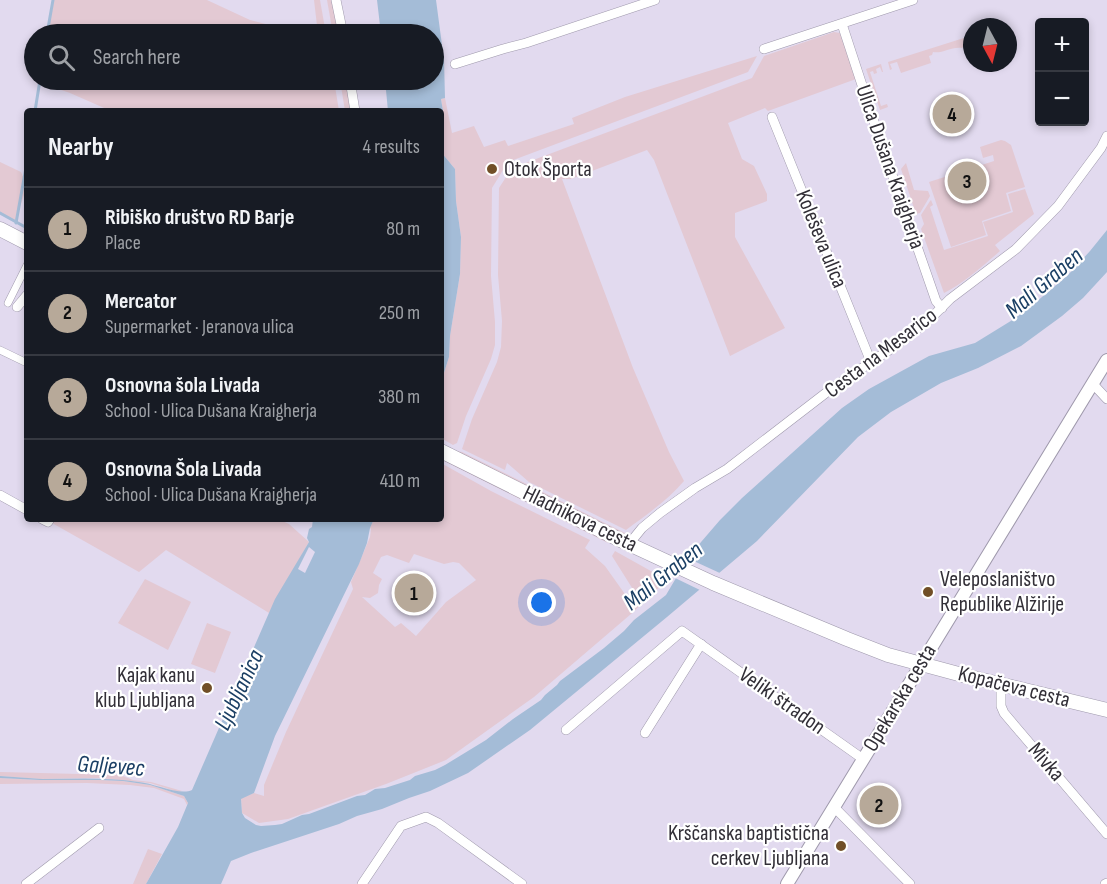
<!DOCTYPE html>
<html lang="en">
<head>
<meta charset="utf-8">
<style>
	:root { --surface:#171b24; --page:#20242c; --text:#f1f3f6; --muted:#9ea1a6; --line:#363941; --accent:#b7a999 }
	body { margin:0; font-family:"Sofia Sans Condensed",sans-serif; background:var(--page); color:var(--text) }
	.controls { position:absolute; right:18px; top:18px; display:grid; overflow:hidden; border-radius:6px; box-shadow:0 3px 9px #0003 }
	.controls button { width:54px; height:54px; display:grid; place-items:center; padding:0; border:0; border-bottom:2px solid var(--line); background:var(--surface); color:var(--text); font:30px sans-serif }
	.compass { position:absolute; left:963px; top:18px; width:54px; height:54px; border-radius:50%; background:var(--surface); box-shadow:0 3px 9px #0003; rotate:173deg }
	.you { position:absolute; left:542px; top:603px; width:21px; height:21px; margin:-15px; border:4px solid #fff; border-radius:50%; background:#1a73e8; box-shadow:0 0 0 9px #1a73e833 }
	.badge { display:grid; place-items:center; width:39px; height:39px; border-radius:50%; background:var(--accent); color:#111; font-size:20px; font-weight:700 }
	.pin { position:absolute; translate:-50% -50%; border:3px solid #fff; box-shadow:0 2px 6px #0006 }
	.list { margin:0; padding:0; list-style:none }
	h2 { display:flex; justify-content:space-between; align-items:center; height:78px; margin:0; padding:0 24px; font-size:26px }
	h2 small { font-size:20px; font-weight:400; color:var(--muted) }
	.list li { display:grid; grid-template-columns:39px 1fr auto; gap:18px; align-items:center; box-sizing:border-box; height:84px; padding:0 24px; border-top:2px solid var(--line) }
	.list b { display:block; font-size:22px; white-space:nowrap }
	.list p { margin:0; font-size:20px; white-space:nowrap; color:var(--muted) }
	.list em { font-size:20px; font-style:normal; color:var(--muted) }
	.icon { flex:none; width:33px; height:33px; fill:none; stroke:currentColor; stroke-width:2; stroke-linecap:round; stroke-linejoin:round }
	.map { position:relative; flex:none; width:1107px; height:884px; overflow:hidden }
	.search { position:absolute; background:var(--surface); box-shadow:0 3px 9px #0003; left:24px; top:24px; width:420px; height:66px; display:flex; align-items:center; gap:15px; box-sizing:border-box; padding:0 21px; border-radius:33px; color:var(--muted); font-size:22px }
	.panel { position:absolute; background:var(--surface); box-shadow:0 3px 9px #0003; left:24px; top:108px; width:420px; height:414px; border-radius:6px }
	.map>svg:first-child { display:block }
	.green { fill:#e3c9d3; fill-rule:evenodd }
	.water { fill:#a4bcd7 }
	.pier { fill:#e2daef }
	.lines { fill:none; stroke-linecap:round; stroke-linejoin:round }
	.stream { stroke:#a4bcd7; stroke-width:3 }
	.pedestrian-casing { stroke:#9f99ac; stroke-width:8 }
	.minor-casing { stroke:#9f99ac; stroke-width:10 }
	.tertiary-casing { stroke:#9f99ac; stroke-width:14 }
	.secondary-casing { stroke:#9f99ac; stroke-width:15 }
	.pedestrian { stroke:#fff; stroke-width:7 }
	.minor { stroke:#fff; stroke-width:9 }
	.tertiary { stroke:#fff; stroke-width:12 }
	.secondary { stroke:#fff; stroke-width:14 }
	.poi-dot { fill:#714f27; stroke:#fff; stroke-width:2 }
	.labels { text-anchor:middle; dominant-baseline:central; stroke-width:4.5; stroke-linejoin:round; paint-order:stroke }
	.street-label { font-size:22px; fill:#322f37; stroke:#fff }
	.poi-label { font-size:22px; fill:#322f37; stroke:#fff; text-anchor:start }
	.water-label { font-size:24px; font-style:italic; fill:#1b3f64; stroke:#fff }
</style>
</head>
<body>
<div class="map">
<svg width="1107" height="884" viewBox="0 0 1107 884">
	<rect width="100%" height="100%" fill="#e2daef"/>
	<g class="green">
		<polygon points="54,0 207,0 250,20 304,34 48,34"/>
		<polygon points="314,0 320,0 326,34 318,34"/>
		<polygon points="327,0 333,0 340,34 333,34"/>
		<path d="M834 32 840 33 841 36 856 79 768 111 765 108 728 123 742 159 754 166 767 194V201L735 213V237L785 328 730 356 654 160 647 150 571 179H562L633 368 669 452 684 481C668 500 646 515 626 530L529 482 507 463 505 470 462 449 472 419 497 362 501 347 502 321 498 275 499 188 512 168 752 78 764 56Z"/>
		<path d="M967 37 972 39V43H967L962 48C952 46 942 54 933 52L932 55 929 56 931 63 901 73 897 62 890 64 892 69 890 70 888 62Z"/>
		<polygon points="757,56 748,72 508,162 492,188 491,276 495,322 495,345 491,359 466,416 457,443 453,445 441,438 441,382 449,357 450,336 460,274 461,237 456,201 455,169 441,152 441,114 443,111 441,99 445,98 452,133 474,126 484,147 505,140 508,146 574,124 572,118 625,97"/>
		<polygon points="881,64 883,72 882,72 880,67 876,69 877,73 874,74 873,71 870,72 881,106 887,104 888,107 880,110 866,69"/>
		<polygon points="45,80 334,80 339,111 111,111 70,93 44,84"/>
		<polygon points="340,80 348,80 353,111 345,111"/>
		<polygon points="1001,140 1005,141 1011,145 1025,187 1006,193 1011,211 982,221 986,235 951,247 929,182 994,161 993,155 983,158 980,147"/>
		<polygon points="0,162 21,172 27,186 15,222 0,212"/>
		<polygon points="906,163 914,190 928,191 930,196 920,213 916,214 901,169"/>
		<path d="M1025 189 1034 214 995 245 1000 251C983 266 964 283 944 293L921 229 924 224 921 215 930 201 931 200 933 205 930 207 944 250 988 236 983 222 1013 212 1008 194Z"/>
		<polygon points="455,451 457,451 462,452 629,535 627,536"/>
		<polygon points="443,458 607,540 608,543 442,460"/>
		<path d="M441 463 491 491 590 540 585 548 605 566 627 597 634 591 612 556 615 551 667 580 631 614 534 697 446 760 386 784 288 819 259 823 242 813 241 798 254 793 264 796V785L286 732 353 589 351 582 370 537 371 529 370 528 374 519H441ZM414 554 444 564 453 562 459 563 476 580 446 602 416 636 401 623 395 627 362 597 370 598 378 593 379 585 382 579 373 573 381 557 387 555 409 563Z"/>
		<polygon points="56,519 278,519 289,524 309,542 269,613 166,550 139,572 52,523"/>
		<polygon points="145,579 191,602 168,650 118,623"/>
		<polygon points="207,623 231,632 215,673 191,664"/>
		<polygon points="0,772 120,775 133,780 151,782 182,791 178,792 150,783 99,778 41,779 0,776"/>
		<polygon points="0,778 40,780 100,780 123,781 150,785 184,796 188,803 187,805 184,799 154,788 130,785 87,783 0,784"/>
		<polygon points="148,849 162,854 146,884 133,884"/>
	</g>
	<g class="water">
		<polygon points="377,0 436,0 444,60 445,98 441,99 443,111 441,114 441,111 388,111 385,80 434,80 434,34 381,34"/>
		<polygon points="441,152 455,169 456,201 461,237 460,274 450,336 449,357 441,382"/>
		<path d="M1107 230V272L1083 298 1062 316 1021 346 978 368 941 383 891 412 858 437 757 541 667 617 530 730 468 773 430 791 409 798 382 809 357 816 339 824 251 853 231 861 221 884H146L178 827 188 803 184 796 150 785 123 781 100 780H40L0 778V776C14 777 28 778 42 779 74 779 106 777 139 782 153 783 180 796 192 790L275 599 309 542 307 538 309 529 312 527 313 519H374L370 528 367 543 359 564 275 736 254 793 241 799 242 813 245 818 256 825 261 826 275 825 282 824 302 815 309 814 357 796 365 795 375 789 385 788 410 780 415 776 435 770 445 765 486 740 513 719 541 700 545 695 557 685 560 681 604 648 624 631 634 620 666 595 689 556 720 520 742 498 842 408 869 389 929 356 975 343 1014 319 1029 308 1068 275 1090 251Z"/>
	</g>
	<g class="pier">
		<polygon points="309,547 315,552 305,573 298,569"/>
		<polygon points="685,557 722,574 702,591 673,577"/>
	</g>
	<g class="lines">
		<g class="stream">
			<polyline points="47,34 53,0"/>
			<polyline points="35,111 40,80"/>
			<polyline points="0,213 27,228"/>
			<polyline points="16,223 27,162"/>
		</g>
		<defs>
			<g id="pedestrian">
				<polyline points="8,303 27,265"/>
				<polyline points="0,350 27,363"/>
			</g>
			<g id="minor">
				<polyline points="336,0 343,34"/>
				<polyline points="842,24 880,140 936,301 942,308"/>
				<polyline points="764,49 913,0"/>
				<polyline points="455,64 503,49 526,43 655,0"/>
				<polyline points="350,80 355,111"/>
				<polyline points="772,117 871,362"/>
				<polyline points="17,307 27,295"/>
				<polyline points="1093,384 1107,399"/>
				<polyline points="0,495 27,510"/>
				<polyline points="42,519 48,522 50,519"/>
				<polyline points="629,544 642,528 660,513 695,488 727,469 831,389 892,348 930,319 950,299 1016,249 1058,206 1101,148 1107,136"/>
				<polyline points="1001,685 1001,706 1004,713 1107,834"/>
				<polyline points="566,730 682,631 863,759"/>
				<polyline points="645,733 701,644"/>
				<polyline points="834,807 910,884"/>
				<polyline points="26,884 99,828"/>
				<polyline points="362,884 401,826 426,817 438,823 522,884"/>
				<polyline points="1105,884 1107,883"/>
			</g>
			<polyline id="tertiary" points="787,884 1107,360"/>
			<g id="secondary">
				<polyline points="0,229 27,243"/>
				<polyline points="441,451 618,539 713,583 847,639 888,655 966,676 1107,710"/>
			</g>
		</defs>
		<use href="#pedestrian" class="pedestrian-casing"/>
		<use href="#minor" class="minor-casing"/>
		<use href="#tertiary" class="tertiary-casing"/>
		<use href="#secondary" class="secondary-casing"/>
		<use href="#pedestrian" class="pedestrian"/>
		<use href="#minor" class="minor"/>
		<use href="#tertiary" class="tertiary"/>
		<use href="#secondary" class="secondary"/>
	</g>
	<g class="poi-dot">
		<circle cx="492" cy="169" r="6"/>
		<circle cx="928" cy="592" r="6"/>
		<circle cx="207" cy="688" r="6"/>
		<circle cx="841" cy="846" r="6"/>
	</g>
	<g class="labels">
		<g class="street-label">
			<text transform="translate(890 167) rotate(71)">Ulica Dušana Kraigherja</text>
			<text transform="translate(821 239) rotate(68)">Koleševa ulica</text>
			<text transform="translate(881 353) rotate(-37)">Cesta na Mesarico</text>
			<text transform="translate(580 519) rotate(26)">Hladnikova cesta</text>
			<text transform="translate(1014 687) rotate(14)">Kopačeva cesta</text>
			<text transform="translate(900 698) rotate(-59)">Opekarska cesta</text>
			<text transform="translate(782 701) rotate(35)">Veliki štradon</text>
			<text transform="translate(1046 762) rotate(49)">Mivka</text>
		</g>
		<g class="poi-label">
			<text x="504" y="169">Otok Športa</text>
			<text x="940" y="579">Veleposlaništvo<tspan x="940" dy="25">Republike Alžirije</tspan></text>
			<text x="195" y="675" text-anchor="end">Kajak kanu<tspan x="195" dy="25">klub Ljubljana</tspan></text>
			<text x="829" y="833" text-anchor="end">Krščanska baptistična<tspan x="829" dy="25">cerkev Ljubljana</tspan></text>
		</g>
		<g class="water-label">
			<text transform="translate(1044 283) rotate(-41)">Mali Graben</text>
			<text transform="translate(663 576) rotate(-39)">Mali Graben</text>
			<text transform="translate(239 690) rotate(-65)">Ljubljanica</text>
			<text transform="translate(111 766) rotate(4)">Galjevec</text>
		</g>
	</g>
</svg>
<div class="controls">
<button>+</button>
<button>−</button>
</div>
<svg class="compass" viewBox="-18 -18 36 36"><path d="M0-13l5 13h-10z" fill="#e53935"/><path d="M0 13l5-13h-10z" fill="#9ea1a6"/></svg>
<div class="you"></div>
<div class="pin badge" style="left:414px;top:593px">1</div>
<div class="pin badge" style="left:879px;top:805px">2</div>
<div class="pin badge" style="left:967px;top:181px">3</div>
<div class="pin badge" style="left:952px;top:114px">4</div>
<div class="search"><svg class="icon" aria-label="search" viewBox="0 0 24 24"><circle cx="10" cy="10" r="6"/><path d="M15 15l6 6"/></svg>Search here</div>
<section class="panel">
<h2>Nearby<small>4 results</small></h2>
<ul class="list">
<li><span class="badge">1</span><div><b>Ribiško društvo RD Barje</b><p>Place</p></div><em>80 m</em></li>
<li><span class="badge">2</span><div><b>Mercator</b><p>Supermarket · Jeranova ulica</p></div><em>250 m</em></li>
<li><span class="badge">3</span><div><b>Osnovna šola Livada</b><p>School · Ulica Dušana Kraigherja</p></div><em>380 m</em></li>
<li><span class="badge">4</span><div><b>Osnovna Šola Livada</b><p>School · Ulica Dušana Kraigherja</p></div><em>410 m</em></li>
</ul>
</section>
</div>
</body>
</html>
